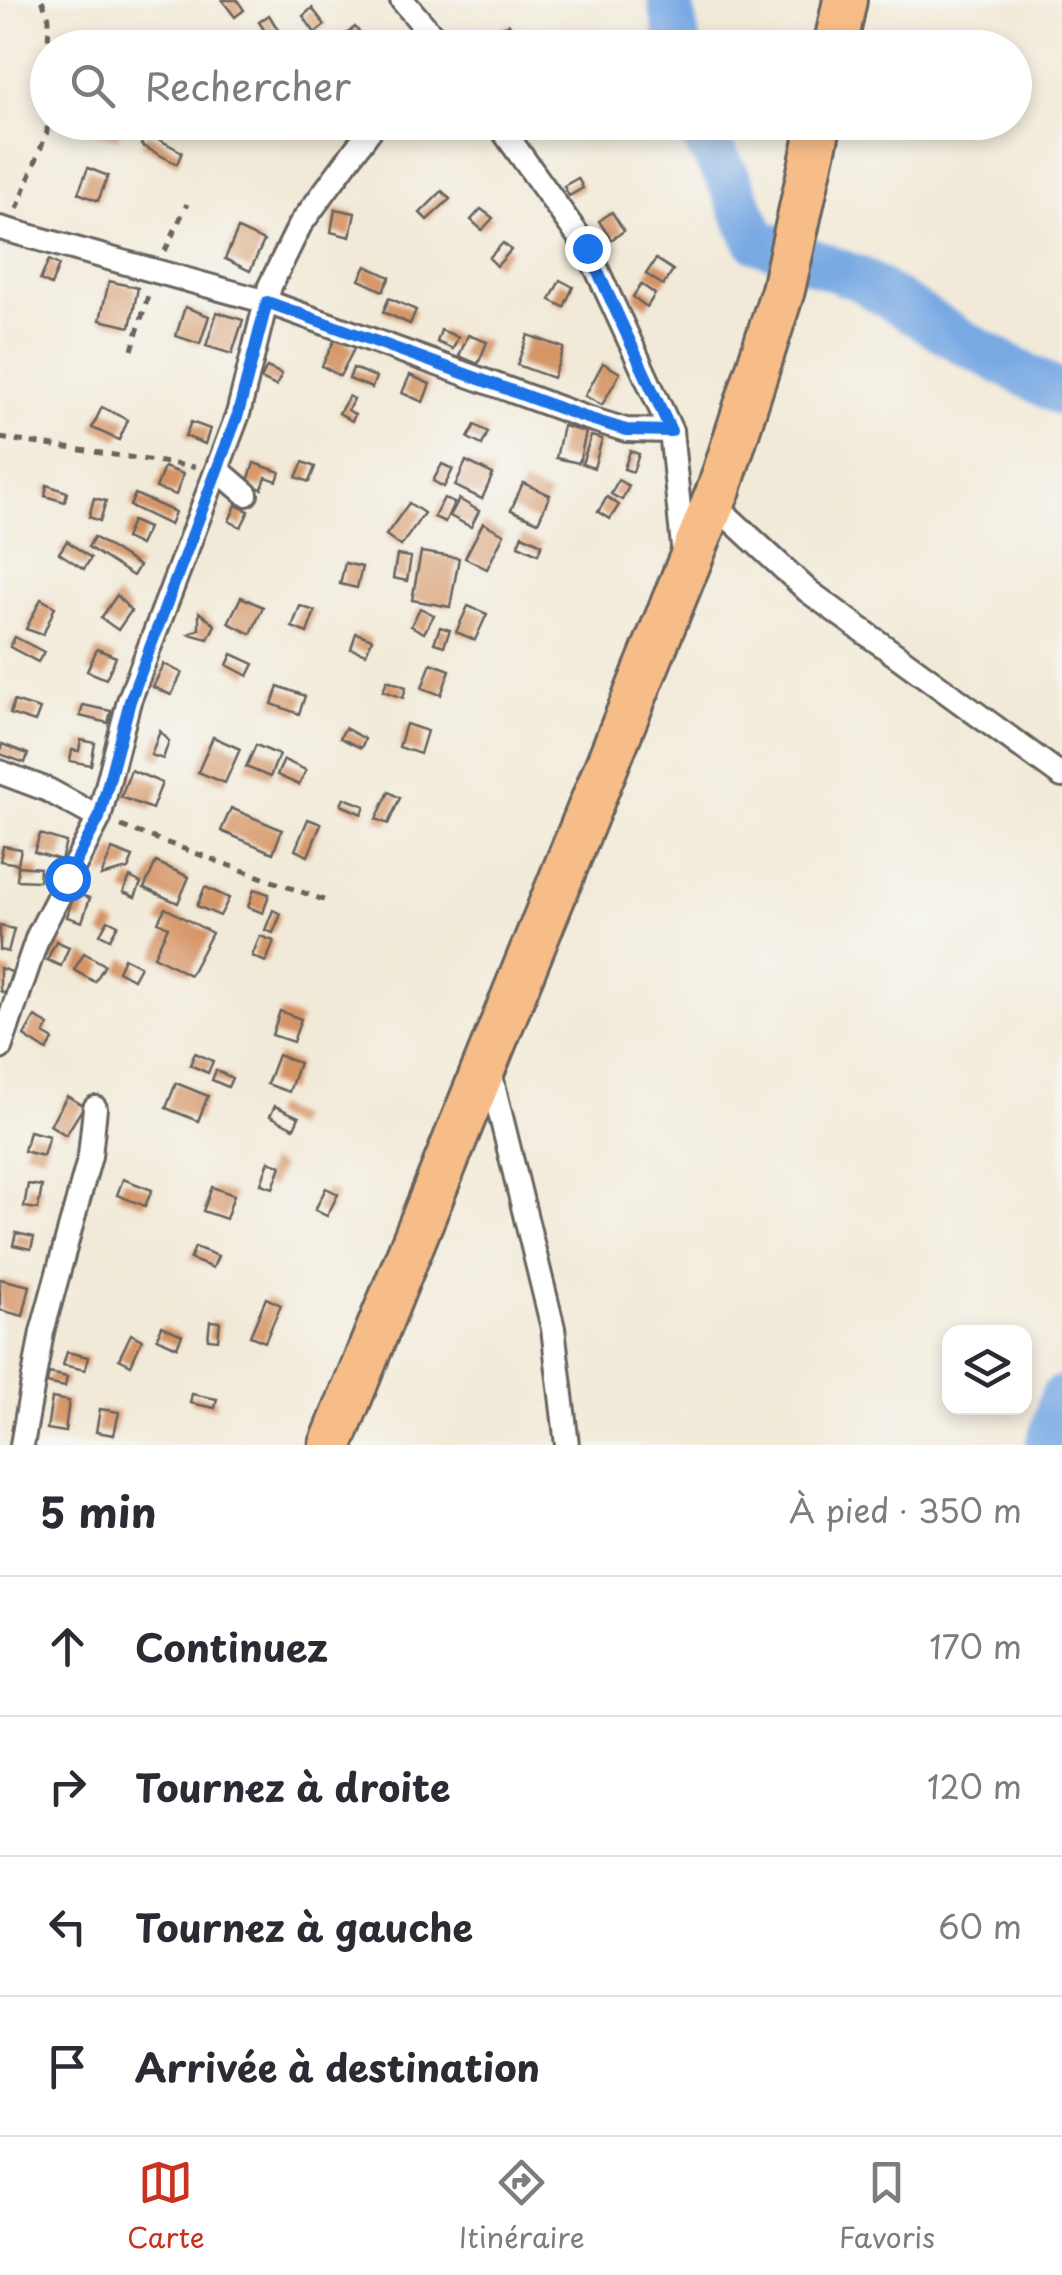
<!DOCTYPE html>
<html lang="fr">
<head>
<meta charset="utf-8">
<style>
	:root { --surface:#fff; --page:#f7f7f7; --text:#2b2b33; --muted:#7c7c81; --line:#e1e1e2; --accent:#c8321e }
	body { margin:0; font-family:"Playpen Sans",sans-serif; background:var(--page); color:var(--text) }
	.controls { position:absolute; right:30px; bottom:30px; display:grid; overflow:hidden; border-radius:20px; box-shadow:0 5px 15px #0003 }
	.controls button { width:90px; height:90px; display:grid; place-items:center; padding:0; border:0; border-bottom:2px solid var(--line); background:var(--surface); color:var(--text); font:50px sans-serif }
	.stop { position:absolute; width:30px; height:30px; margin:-22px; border:8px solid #1a73e8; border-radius:50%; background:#fff }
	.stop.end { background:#1a73e8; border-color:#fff; box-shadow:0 2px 10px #0008 }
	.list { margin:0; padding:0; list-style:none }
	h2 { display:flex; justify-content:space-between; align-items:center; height:130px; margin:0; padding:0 40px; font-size:42px }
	h2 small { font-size:32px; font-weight:400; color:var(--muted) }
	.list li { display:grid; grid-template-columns:65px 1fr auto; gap:30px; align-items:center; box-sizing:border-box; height:140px; padding:0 40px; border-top:2px solid var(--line) }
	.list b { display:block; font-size:38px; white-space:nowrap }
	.list em { font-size:32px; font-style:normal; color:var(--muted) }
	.icon { flex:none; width:55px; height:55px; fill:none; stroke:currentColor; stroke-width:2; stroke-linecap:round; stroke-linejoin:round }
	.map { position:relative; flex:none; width:1062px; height:1445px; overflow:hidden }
	.search { position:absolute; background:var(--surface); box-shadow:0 5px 15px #0003; left:30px; right:30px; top:30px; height:110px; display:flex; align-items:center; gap:25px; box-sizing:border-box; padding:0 35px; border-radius:55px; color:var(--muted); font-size:38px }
	.sheet { height:690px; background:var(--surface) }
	nav { display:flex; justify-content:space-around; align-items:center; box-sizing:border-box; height:140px; border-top:2px solid var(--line); background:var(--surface); font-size:28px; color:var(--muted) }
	nav a { display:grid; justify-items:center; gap:5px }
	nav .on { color:var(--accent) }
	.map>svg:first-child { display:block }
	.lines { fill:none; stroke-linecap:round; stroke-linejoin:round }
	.river { stroke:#78a9e3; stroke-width:45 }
	.building { fill:#d59465 }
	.street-casing { stroke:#67645e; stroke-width:28 }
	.highway-casing { stroke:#67645e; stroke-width:48 }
	.path { stroke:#67645e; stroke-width:5; stroke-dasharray:8 8; stroke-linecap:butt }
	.street { stroke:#fff; stroke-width:22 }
	.highway { stroke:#f7bd88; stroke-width:42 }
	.route { stroke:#1a73e8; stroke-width:12 }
</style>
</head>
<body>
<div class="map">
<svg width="1062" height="1445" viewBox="0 0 1062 1445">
	<rect width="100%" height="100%" fill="#f6f6f2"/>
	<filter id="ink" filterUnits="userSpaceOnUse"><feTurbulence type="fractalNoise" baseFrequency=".01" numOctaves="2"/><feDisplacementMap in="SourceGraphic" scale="20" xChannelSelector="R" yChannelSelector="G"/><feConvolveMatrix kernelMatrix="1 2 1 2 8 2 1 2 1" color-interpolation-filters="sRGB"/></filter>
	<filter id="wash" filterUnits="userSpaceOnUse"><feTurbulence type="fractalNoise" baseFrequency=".0048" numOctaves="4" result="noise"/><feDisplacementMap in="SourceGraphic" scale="40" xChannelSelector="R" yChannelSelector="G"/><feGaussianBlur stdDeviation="2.25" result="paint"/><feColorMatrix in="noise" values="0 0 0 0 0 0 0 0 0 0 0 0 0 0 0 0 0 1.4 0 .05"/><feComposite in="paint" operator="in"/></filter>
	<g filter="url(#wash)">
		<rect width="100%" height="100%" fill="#f2ead8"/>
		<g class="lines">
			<g class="river">
				<polyline points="670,0 679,48"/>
				<polyline points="695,122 727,176 756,240 860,279 961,341 1062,394"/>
				<polyline points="1048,1445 1062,1398"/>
			</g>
		</g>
		<g id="blocks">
			<g class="building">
				<polygon points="222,0 237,0 244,10 235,17"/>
				<polygon points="312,8 325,25 315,33 303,16"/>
				<polygon points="269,15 280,33 270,39 259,22"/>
				<polygon points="509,24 517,37 493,48 487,36"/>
				<polygon points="355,27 372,48 350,48 342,38"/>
				<polygon points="70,122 104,122 121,126 118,139 69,127"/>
				<polygon points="147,133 182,152 177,164 141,145"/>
				<polygon points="88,168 108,176 98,201 78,193"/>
				<polygon points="578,178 583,188 569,196 564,186"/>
				<polygon points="442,191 450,199 427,220 420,213"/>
				<polygon points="335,209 355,213 350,237 331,232"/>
				<polygon points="481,209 493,218 482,230 471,220"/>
				<polygon points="612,212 624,231 611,240 599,221"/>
				<polygon points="238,229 264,241 250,271 225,259"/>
				<polygon points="503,243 511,250 497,266 489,258"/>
				<polygon points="656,259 673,270 663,285 646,274"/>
				<polygon points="49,260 59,265 51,285 40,280"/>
				<polygon points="366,266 390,277 383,291 359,280"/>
				<polygon points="560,280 573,287 564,307 550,300"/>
				<polygon points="109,281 138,288 130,327 100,320"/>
				<polygon points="641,284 655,294 647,307 633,297"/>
				<polygon points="389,298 416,310 410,324 383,312"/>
				<polygon points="185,307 209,316 200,344 176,336"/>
				<polygon points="217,312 243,320 232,354 206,346"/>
				<polygon points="441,330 458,337 453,349 437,342"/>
				<polygon points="468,335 487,342 478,364 459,356"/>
				<polygon points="528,335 564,348 553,378 517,365"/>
				<polygon points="336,337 355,347 340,376 322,366"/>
				<polygon points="603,363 620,373 602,405 585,396"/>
				<polygon points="267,367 282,374 276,386 261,379"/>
				<polygon points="353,368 376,377 372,388 349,379"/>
				<polygon points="410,375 430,384 423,402 402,393"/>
				<polygon points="349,396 354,399 348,410 355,415 352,421 339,413"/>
				<polygon points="102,407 128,420 119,440 92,428"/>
				<polygon points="191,422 210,429 205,444 185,436"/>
				<polygon points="475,425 488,432 482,445 468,438"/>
				<polygon points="563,426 586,432 579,463 556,458"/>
				<polygon points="591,436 602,439 594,468 582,464"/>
				<polygon points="630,451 639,454 633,472 624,469"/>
				<polygon points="466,461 493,474 482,499 455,486"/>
				<polygon points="303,462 315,467 309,482 296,477"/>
				<polygon points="254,463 280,472 277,481 266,477 262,489 247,484"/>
				<polygon points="442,464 453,469 444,487 433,481"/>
				<polygon points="164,467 183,474 176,495 156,488"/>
				<polygon points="618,480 629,486 622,500 611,494"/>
				<polygon points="523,483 550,495 538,522 511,510"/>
				<polygon points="47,485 67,492 65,502 45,496"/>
				<polygon points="135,494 175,512 170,525 130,506"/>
				<polygon points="607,497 619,505 610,519 598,512"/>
				<polygon points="94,498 106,501 100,521 89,517"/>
				<polygon points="444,498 454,503 445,522 434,517"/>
				<polygon points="459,499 479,511 471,527 450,516"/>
				<polygon points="409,503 424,513 401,546 386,535"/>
				<polygon points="236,505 249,511 241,527 229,521"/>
				<polygon points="132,521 148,528 140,545 125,538"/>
				<polygon points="483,523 504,534 487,569 465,558"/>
				<polygon points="522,535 542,544 538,554 518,545"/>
				<polygon points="94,537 139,566 133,576 88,547"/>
				<polygon points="67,541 91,558 84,569 59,553"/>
				<polygon points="421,552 459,558 450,607 412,600"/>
				<polygon points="397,555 411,557 407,581 393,578"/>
				<polygon points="345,563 362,567 357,588 340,584"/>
				<polygon points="117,595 131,611 118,630 101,618"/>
				<polygon points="241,597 263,607 251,634 228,623"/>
				<polygon points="41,599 55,607 43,635 26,629"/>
				<polygon points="300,606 315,611 307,633 292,627"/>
				<polygon points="468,606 487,614 475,640 456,632"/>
				<polygon points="420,608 434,615 424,633 411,626"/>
				<polygon points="199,612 215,625 208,639 189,634 199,629"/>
				<polygon points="440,627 450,630 444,646 434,643"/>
				<polygon points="356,633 372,639 366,654 351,649"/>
				<polygon points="15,637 44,652 38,662 10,647"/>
				<polygon points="97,649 116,657 106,679 87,671"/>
				<polygon points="232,654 254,664 248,676 227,665"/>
				<polygon points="431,663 450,670 441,695 422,688"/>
				<polygon points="164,664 182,673 171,695 153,687"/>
				<polygon points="387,680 406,687 403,698 383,691"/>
				<polygon points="278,686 305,696 299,714 272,704"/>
				<polygon points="14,701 40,709 35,722 10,714"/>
				<polygon points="83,705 111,711 108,723 80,716"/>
				<polygon points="406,724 427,731 420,754 399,747"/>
				<polygon points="345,728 365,739 361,748 340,738"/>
				<polygon points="160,731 169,741 163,759 151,755"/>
				<polygon points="213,737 240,749 225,783 198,772"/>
				<polygon points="81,740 95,743 91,765 70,761 72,750 79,751"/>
				<polygon points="2,744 28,754 25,763 0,754"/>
				<polygon points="256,745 279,755 270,777 246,767"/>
				<polygon points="284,760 306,770 299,785 277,775"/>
				<polygon points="131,770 162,783 152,809 121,797"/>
				<polygon points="389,792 400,798 388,824 376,819"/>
				<polygon points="344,798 365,806 362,814 341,805"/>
				<polygon points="231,808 282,830 273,853 221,831"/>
				<polygon points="308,819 321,824 308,856 295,850"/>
				<polygon points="40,834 66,842 61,860 34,852"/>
				<polygon points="3,846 21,849 18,864 0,861"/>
				<polygon points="112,849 133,857 128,869 101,876"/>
				<polygon points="156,862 189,877 178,903 144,888"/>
				<polygon points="18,866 40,868 39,881 17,880"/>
				<polygon points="130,877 141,883 135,897 123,892"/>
				<polygon points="205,887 229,898 220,916 197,906"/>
				<polygon points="254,889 269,894 263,913 248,907"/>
				<polygon points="74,893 90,898 82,922 67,917"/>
				<polygon points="165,908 212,933 190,975 154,956 168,927 158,922"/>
				<polygon points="273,910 281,914 273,933 265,930"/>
				<polygon points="108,920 118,925 110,939 100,934"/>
				<polygon points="0,926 14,929 8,952 0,950"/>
				<polygon points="260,936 274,941 266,962 252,956"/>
				<polygon points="56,941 69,947 61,966 47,960"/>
				<polygon points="84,953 105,965 95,982 74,970"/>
				<polygon points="124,958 140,966 133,979 118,971"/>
				<polygon points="0,968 12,972 5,993 0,991"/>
				<polygon points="280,1011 301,1019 293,1042 272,1035"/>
				<polygon points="35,1017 49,1025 44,1034 53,1040 47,1051 24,1036"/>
				<polygon points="195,1053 213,1061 208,1073 190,1065"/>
				<polygon points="278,1055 299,1063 289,1092 267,1084"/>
				<polygon points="216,1070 232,1078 228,1087 212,1080"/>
				<polygon points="176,1083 208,1096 198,1121 166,1108"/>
				<polygon points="67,1096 84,1106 66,1135 50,1125"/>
				<polygon points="275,1106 299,1117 294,1128 270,1116"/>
				<polygon points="29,1131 49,1136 43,1156 24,1151"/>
				<polygon points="269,1161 281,1166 273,1188 261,1184"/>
				<polygon points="123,1179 152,1190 145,1206 117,1195"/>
				<polygon points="28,1184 42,1186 38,1209 24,1207"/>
				<polygon points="212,1187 234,1195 226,1219 203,1211"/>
				<polygon points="326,1188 338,1194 327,1216 315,1210"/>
				<polygon points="16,1233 34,1237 31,1249 13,1245"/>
				<polygon points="195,1247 218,1256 213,1268 190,1259"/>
				<polygon points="0,1279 30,1286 23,1316 0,1310"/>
				<polygon points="266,1298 281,1305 265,1342 250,1336"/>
				<polygon points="210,1321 220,1322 218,1340 208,1339"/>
				<polygon points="162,1326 182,1335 177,1347 157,1338"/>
				<polygon points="131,1334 142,1340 131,1365 119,1359"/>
				<polygon points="67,1352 88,1357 85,1370 63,1365"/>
				<polygon points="49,1373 67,1377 65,1387 47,1383"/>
				<polygon points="192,1394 217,1399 215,1408 190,1403"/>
				<polygon points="52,1398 69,1401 65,1432 47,1429"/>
				<polygon points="100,1409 119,1412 114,1435 96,1432"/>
			</g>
		</g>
	</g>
	<g filter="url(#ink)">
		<use href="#blocks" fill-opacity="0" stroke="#67645e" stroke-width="2.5"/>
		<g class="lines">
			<defs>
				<g id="street">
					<polyline points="402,0 443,48"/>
					<polyline points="497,122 587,248 671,431 684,556"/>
					<polyline points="0,228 267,302 581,416 626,430 671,431"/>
					<polyline points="218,470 246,494"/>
					<polyline points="713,503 808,591 1062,776"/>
					<polyline points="0,772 48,790 99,818"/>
					<polyline points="0,1048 38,936 99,818 129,701 238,414 270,286 300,225 376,122"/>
					<polyline points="489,1068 553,1328 567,1445"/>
					<polyline points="22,1445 42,1332 90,1156 95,1108"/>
				</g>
				<g id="highway">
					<polyline points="835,48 845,0"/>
					<polyline points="331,1445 719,489 783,290 820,122"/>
				</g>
			</defs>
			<use href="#street" class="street-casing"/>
			<use href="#highway" class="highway-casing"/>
			<g class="path">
				<polyline points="42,0 49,18 48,48"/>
				<polyline points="17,209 47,132 48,92"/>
				<polyline points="165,251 187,204"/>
				<polyline points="132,350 150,289"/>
				<polyline points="0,438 195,467"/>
				<polyline points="121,826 329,902"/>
			</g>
			<use href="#street" class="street"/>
			<use href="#highway" class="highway"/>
		</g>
	</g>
	<g class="lines" filter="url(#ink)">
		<polyline class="route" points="67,878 99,818 130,701 238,414 267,302 581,416 626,430 671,431 587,248"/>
	</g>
</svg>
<div class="controls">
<button><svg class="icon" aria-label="layers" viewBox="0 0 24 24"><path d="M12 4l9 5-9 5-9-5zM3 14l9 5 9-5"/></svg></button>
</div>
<div class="stop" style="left:67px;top:878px"></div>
<div class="stop end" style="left:587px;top:248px"></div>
<div class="search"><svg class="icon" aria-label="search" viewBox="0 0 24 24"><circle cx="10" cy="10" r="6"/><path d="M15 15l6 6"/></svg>Rechercher</div>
</div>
<section class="sheet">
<h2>5 min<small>À pied · 350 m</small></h2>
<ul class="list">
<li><svg class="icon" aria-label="ahead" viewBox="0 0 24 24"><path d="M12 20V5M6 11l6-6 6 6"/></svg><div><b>Continuez</b></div><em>170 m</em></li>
<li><svg class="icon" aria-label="right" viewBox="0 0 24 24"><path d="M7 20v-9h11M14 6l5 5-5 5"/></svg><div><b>Tournez à droite</b></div><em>120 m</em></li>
<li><svg class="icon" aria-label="left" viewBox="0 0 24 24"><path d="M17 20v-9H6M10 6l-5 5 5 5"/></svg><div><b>Tournez à gauche</b></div><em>60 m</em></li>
<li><svg class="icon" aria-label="arrive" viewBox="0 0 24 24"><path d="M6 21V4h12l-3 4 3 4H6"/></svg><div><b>Arrivée à destination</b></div></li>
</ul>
</section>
<nav>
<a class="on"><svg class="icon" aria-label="map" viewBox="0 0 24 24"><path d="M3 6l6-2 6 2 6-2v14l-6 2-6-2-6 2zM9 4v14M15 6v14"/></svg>Carte</a>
<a><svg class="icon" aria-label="directions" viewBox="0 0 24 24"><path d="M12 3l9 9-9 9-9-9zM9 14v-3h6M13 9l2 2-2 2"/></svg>Itinéraire</a>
<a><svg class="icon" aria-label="saved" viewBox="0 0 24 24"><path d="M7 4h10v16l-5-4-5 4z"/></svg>Favoris</a>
</nav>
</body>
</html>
